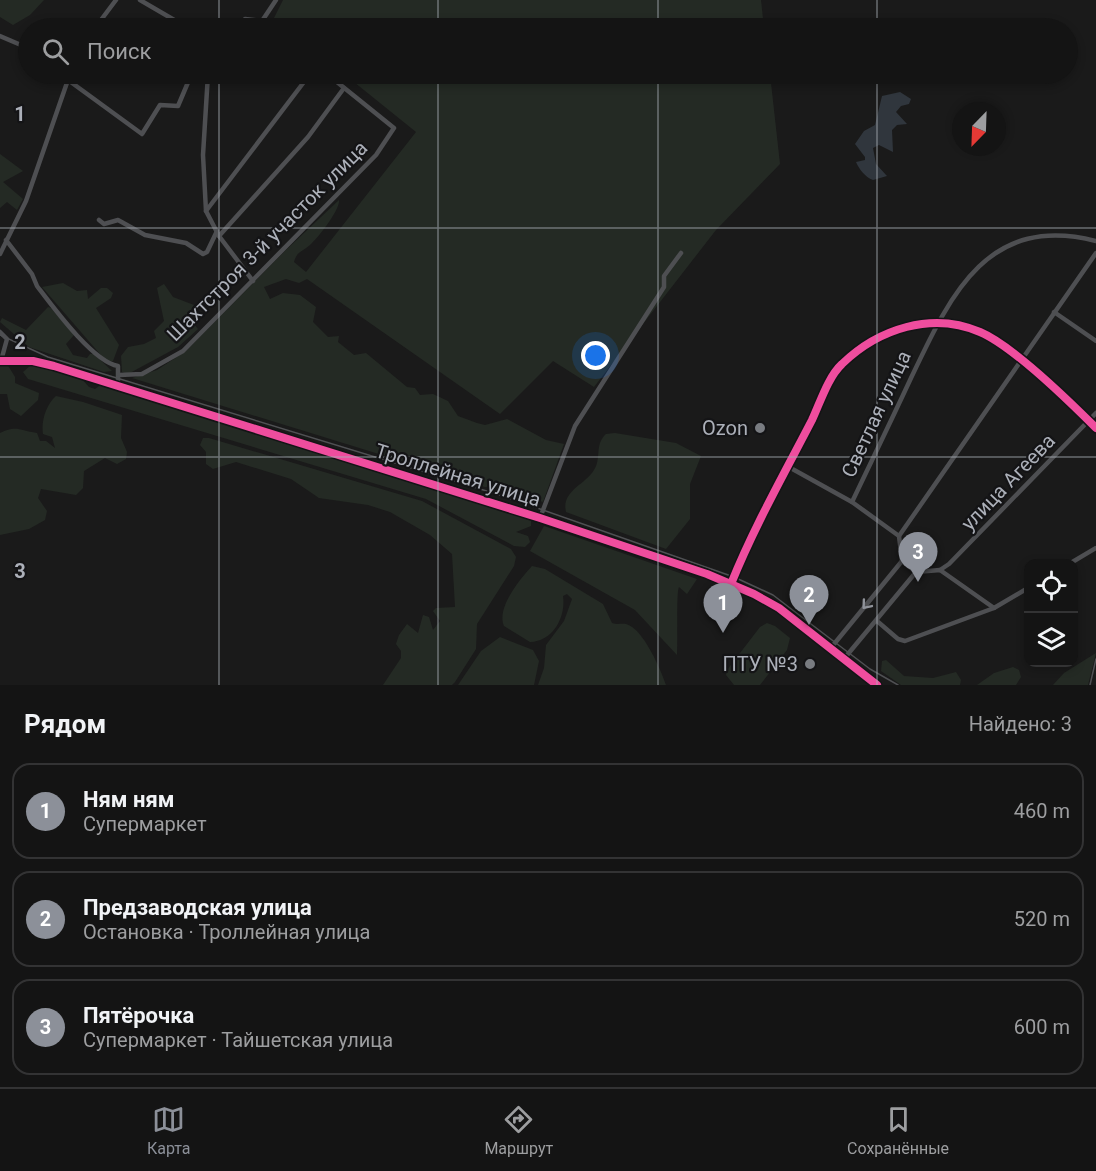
<!DOCTYPE html>
<html lang="ru">
<head>
<meta charset="utf-8">
<style>
	:root { --surface:#141414; --page:#1d1d1d; --text:#f1f3f6; --muted:#9d9ea0; --line:#333334; --accent:#8c9099 }
	body { margin:0; font-family:Roboto,sans-serif; background:var(--page); color:var(--text) }
	.controls { position:absolute; right:18px; bottom:18px; display:grid; overflow:hidden; border-radius:12px; box-shadow:0 3px 9px #0003 }
	.controls button { width:54px; height:54px; display:grid; place-items:center; padding:0; border:0; border-bottom:2px solid var(--line); background:var(--surface); color:var(--text); font:30px sans-serif }
	.compass { position:absolute; left:952px; top:102px; width:54px; height:54px; border-radius:50%; background:var(--surface); box-shadow:0 3px 9px #0003; rotate:203deg }
	.you { position:absolute; left:596px; top:356px; width:21px; height:21px; margin:-15px; border:4px solid #fff; border-radius:50%; background:#1a73e8; box-shadow:0 0 0 9px #1a73e833 }
	.badge { display:grid; place-items:center; width:39px; height:39px; border-radius:50%; background:var(--accent); color:#fff; font-size:20px; font-weight:700 }
	.pin { position:absolute; translate:-50% -50px; filter:drop-shadow(0 2px 3px #0008) }
	.pin::after { content:''; position:absolute; top:32px; width:21px; height:18px; background:inherit; clip-path:polygon(0 0,100% 0,50% 100%) }
	.list { margin:0; padding:0; list-style:none }
	h2 { display:flex; justify-content:space-between; align-items:center; height:78px; margin:0; padding:0 24px; font-size:26px }
	h2 small { font-size:20px; font-weight:400; color:var(--muted) }
	.list li { display:grid; grid-template-columns:39px 1fr auto; gap:18px; align-items:center; box-sizing:border-box; height:96px; margin:0 12px 12px; padding:0 12px; border:2px solid var(--line); border-radius:18px }
	.list b { display:block; font-size:22px; white-space:nowrap }
	.list p { margin:0; font-size:20px; white-space:nowrap; color:var(--muted) }
	.list em { font-size:20px; font-style:normal; color:var(--muted) }
	.icon { flex:none; width:33px; height:33px; fill:none; stroke:currentColor; stroke-width:2; stroke-linecap:round; stroke-linejoin:round }
	.map { position:relative; flex:none; width:1096px; height:685px; overflow:hidden }
	.search { position:absolute; background:var(--surface); box-shadow:0 3px 9px #0003; left:18px; right:18px; top:18px; height:66px; display:flex; align-items:center; gap:15px; box-sizing:border-box; padding:0 21px; border-radius:33px; color:var(--muted); font-size:22px }
	.sheet { height:402px; background:var(--surface) }
	nav { display:flex; justify-content:space-around; align-items:center; box-sizing:border-box; height:84px; border-top:2px solid var(--line); background:var(--surface); font-size:16px; color:var(--muted) }
	nav a { display:grid; justify-items:center; gap:3px }
	nav .on { color:var(--accent) }
	.map>svg:first-child { display:block }
	.green { fill:#242a24 }
	.water { fill:#30363d }
	.lines { fill:none; stroke-linecap:round; stroke-linejoin:round }
	.minor { stroke:#4e4f52; stroke-width:4.5 }
	.tertiary { stroke:#4e4f52; stroke-width:5 }
	.tram { stroke:#4f5053; stroke-width:1.5 }
	.cycleway-casing { stroke:#141416; stroke-width:11 }
	.cycleway { stroke:#ef4d9e; stroke-width:8 }
	.oneway { stroke:#90939a }
	.grid { fill:none; stroke:#acb0b9; stroke-width:1.5; stroke-opacity:0.55 }
	.poi-dot { fill:#797c81; stroke:#141416; stroke-width:2 }
	.labels { text-anchor:middle; dominant-baseline:central; stroke-width:4.5; stroke-linejoin:round; paint-order:stroke }
	.street-label { font-size:20px; fill:#acb0b9; stroke:#141416 }
	.poi-label { font-size:20px; fill:#acb0b9; stroke:#141416; text-anchor:end }
	.grid-label { font-size:20px; text-anchor:middle; font-weight:bold; fill:#acb0b9; stroke:#141416; stroke-width:4.5; stroke-linejoin:round; paint-order:stroke }
</style>
</head>
<body>
<div class="map">
<svg width="1096" height="685" viewBox="0 0 1096 685">
	<rect width="100%" height="100%" fill="#1a1a1a"/>
	<g class="green">
		<polygon points="0,0 44,0 30,15 13,25 0,17"/>
		<polygon points="283,0 761,0 764,28 287,28 274,18"/>
		<path d="M344 74H770L780 164 716 230 594 387 553 361 500 414 307 279 299 283 286 279 264 287 270 299 283 293 300 295 316 307 313 322 328 337 339 336 338 342 354 355 366 353 407 387 415 388 420 395 433 394 448 401 458 416 477 423 485 425 507 419 546 440 564 444 543 502 499 486 485 487 476 484 132 378 157 370 186 351 285 251 339 200C340 210 318 238 310 245 302 252 297 251 294 262L306 272 416 132Z"/>
		<polygon points="0,154 23,171 3,182 23,199 17,210 7,202 0,208"/>
		<polygon points="63,283 77,291 87,290 88,299 101,288 107,288 113,293 111,298 96,308 119,345 113,361 106,361 42,287"/>
		<polygon points="164,284 173,297 194,305 187,316 198,329 178,347 128,374 122,372 121,356 128,347 144,344 156,338 154,331 164,321 157,288"/>
		<polygon points="48,307 51,308 74,335 66,344 73,355 87,358 90,354 94,354 112,371 104,372 29,347 0,322 2,318 26,330"/>
		<polygon points="0,362 7,364 15,377 15,383 39,393 38,400 21,416 10,409 7,394 0,394"/>
		<polygon points="31,365 80,377 89,387 95,389 102,384 444,488 531,519 531,526 516,532 528,536 530,542 525,547 514,546 426,499 28,379 23,372"/>
		<path d="M56 396 83 402 122 415 121 438 127 452 126 459 117 464 105 458 84 471 83 488 76 495 41 489 38 498 47 511 45 520 29 529 0 535V433C16 425 19 430 37 433L40 441H46L55 448 52 437 43 434C41 421 46 405 56 396Z"/>
		<path d="M615 433 676 443 701 456 690 484V519L666 549 566 512C561 491 585 485 594 470 602 458 594 445 606 434Z"/>
		<polygon points="203,438 209,438 422,501 511,549 516,557 514,566 477,624 476,649 455,682 452,685 383,685 401,658 401,651 396,644 399,635 407,624 418,633 423,615 429,617 433,630 440,621 433,611 436,608 455,607 452,554 430,535 390,512 368,505 319,498 291,479 236,462 213,469 206,464 206,452 200,445"/>
		<path d="M544 526 697 579 687 594 679 587C676 592 678 643 677 655L635 610 530 551Z"/>
		<path d="M532 566 545 569 603 604 612 623C618 625 621 623 626 624 643 628 661 670 666 685H538L544 668 546 645 564 621 572 599 567 594 563 596C566 616 554 641 530 642L504 626C496 608 520 579 532 566Z"/>
		<polygon points="767,623 775,626 790,638 787,650 760,685 734,685 726,675 727,670 760,627"/>
		<polygon points="500,637 533,650 539,661 534,685 458,685 481,651"/>
		<polygon points="1096,653 1088,685 1053,685 1064,673"/>
		<polygon points="886,660 904,676 933,678 956,672 961,680 960,685 901,685 881,671 882,661"/>
		<polygon points="1013,667 1019,670 1021,677 1016,685 977,685 994,673"/>
	</g>
	<path class="water" d="M900 92 911 99 909 104 901 106 896 112 907 124 897 125 892 130 893 152 879 145 873 148 876 164 887 176 873 180C865 177 859 169 856 162L865 160V157L855 144 864 131 875 125 882 96Z"/>
	<g class="lines">
		<g class="minor">
			<polyline points="140,0 188,28"/>
			<polyline points="95,28 116,0"/>
			<polyline points="237,28 245,19 262,21"/>
			<polyline points="271,28 262,21 276,0"/>
			<polyline points="0,36 28,48"/>
			<polyline points="208,74 203,155 206,211 219,236 253,281"/>
			<polyline points="68,80 142,134 160,105 178,106 189,80 187,74"/>
			<polyline points="206,211 310,74"/>
			<polyline points="99,220 104,224 118,220 145,235 186,243 203,254 207,252 217,231"/>
			<polyline points="219,236 308,137 344,88"/>
			<path d="M6 240 32 274 37 286C53 307 93 362 118 366V386"/>
			<polyline points="0,254 26,201 70,74"/>
			<polyline points="1054,312 1096,341"/>
			<polyline points="0,332 7,339 1,361"/>
			<polyline points="119,375 142,374 183,351 376,155 394,128 327,74"/>
			<polyline points="787,466 852,502 899,536 902,561 916,572 940,570 994,608"/>
			<path d="M852 502C872 460 892 419 911 378 950 296 987 213 1096 241"/>
			<polyline points="540,518 575,426 664,287 664,276 681,253"/>
			<polyline points="899,536 1096,253"/>
			<polyline points="1069,564 1096,548"/>
			<polyline points="940,570 949,564 1096,413"/>
			<path d="M731 584C754 527 784 474 812 420 820 403 828 377 842 364 878 329 932 311 980 332 1013 346 1070 402 1096 428"/>
			<polyline points="877,621 898,639 905,641 994,608 1028,588"/>
			<polyline points="830,649 902,561"/>
			<polyline points="843,660 916,572"/>
		</g>
		<polyline class="tertiary" points="0,361 33,361 54,366 540,518 707,574 754,594 779,608 877,685"/>
		<g class="tram">
			<polyline points="0,335 48,357 503,496 734,577 773,595 870,669 898,685"/>
			<polyline points="1090,685 1096,659"/>
		</g>
		<defs>
			<g id="cycleway">
				<polyline points="0,361 33,361 54,366 540,518 707,574 754,594 779,608 877,685"/>
				<path d="M731 584C754 527 784 474 812 420 820 403 828 377 842 364 878 329 932 311 980 332 1013 346 1070 402 1096 428"/>
			</g>
		</defs>
		<use href="#cycleway" class="cycleway-casing"/>
		<use href="#cycleway" class="cycleway"/>
	</g>
	<defs><path id="oneway-chevron" d="M-2-3.5L2.5 0L-2 3.5" fill="none" stroke-width="1.6" stroke-linecap="round" stroke-linejoin="round" transform="scale(1.5)"/></defs>
	<use class="oneway" href="#oneway-chevron" transform="translate(866 605) rotate(130)"/>
	<path class="grid" d="M219 0V28M438 0V28M658 0V28M877 0V28M219 74V685M438 74V685M658 74V685M877 74V685M0 228H1096M0 457H1096"/>
	<g class="poi-dot">
		<circle cx="760" cy="428" r="6"/>
		<circle cx="810" cy="664" r="6"/>
	</g>
	<g class="labels">
		<g class="street-label">
			<text transform="translate(267 241) rotate(-45)">Шахтстроя 3-й участок улица</text>
			<text transform="translate(876 414) rotate(-65)">Светлая улица</text>
			<text transform="translate(458 475) rotate(17)">Троллейная улица</text>
			<text transform="translate(1008 482) rotate(-46)">улица Агеева</text>
		</g>
		<g class="poi-label">
			<text x="748" y="428">Ozon</text>
			<text x="798" y="664">ПТУ №3</text>
		</g>
	</g>
	<g class="grid-label">
		<text x="20" y="121">1</text>
		<text x="20" y="349">2</text>
		<text x="20" y="578">3</text>
	</g>
</svg>
<div class="controls">
<button><svg class="icon" aria-label="locate" viewBox="0 0 24 24"><circle cx="12" cy="12" r="6"/><path d="M12 2v4M12 18v4M2 12h4M18 12h4"/></svg></button>
<button><svg class="icon" aria-label="layers" viewBox="0 0 24 24"><path d="M12 4l9 5-9 5-9-5zM3 14l9 5 9-5"/></svg></button>
</div>
<svg class="compass" viewBox="-18 -18 36 36"><path d="M0-13l5 13h-10z" fill="#e53935"/><path d="M0 13l5-13h-10z" fill="#9d9ea0"/></svg>
<div class="you"></div>
<div class="pin badge" style="left:723px;top:633px">1</div>
<div class="pin badge" style="left:809px;top:625px">2</div>
<div class="pin badge" style="left:918px;top:582px">3</div>
<div class="search"><svg class="icon" aria-label="search" viewBox="0 0 24 24"><circle cx="10" cy="10" r="6"/><path d="M15 15l6 6"/></svg>Поиск</div>
</div>
<section class="sheet">
<h2>Рядом<small>Найдено: 3</small></h2>
<ul class="list">
<li><span class="badge">1</span><div><b>Ням ням</b><p>Супермаркет</p></div><em>460 m</em></li>
<li><span class="badge">2</span><div><b>Предзаводская улица</b><p>Остановка · Троллейная улица</p></div><em>520 m</em></li>
<li><span class="badge">3</span><div><b>Пятёрочка</b><p>Супермаркет · Тайшетская улица</p></div><em>600 m</em></li>
</ul>
</section>
<nav>
<a class="on"><svg class="icon" aria-label="map" viewBox="0 0 24 24"><path d="M3 6l6-2 6 2 6-2v14l-6 2-6-2-6 2zM9 4v14M15 6v14"/></svg>Карта</a>
<a><svg class="icon" aria-label="directions" viewBox="0 0 24 24"><path d="M12 3l9 9-9 9-9-9zM9 14v-3h6M13 9l2 2-2 2"/></svg>Маршрут</a>
<a><svg class="icon" aria-label="saved" viewBox="0 0 24 24"><path d="M7 4h10v16l-5-4-5 4z"/></svg>Сохранённые</a>
</nav>
</body>
</html>
